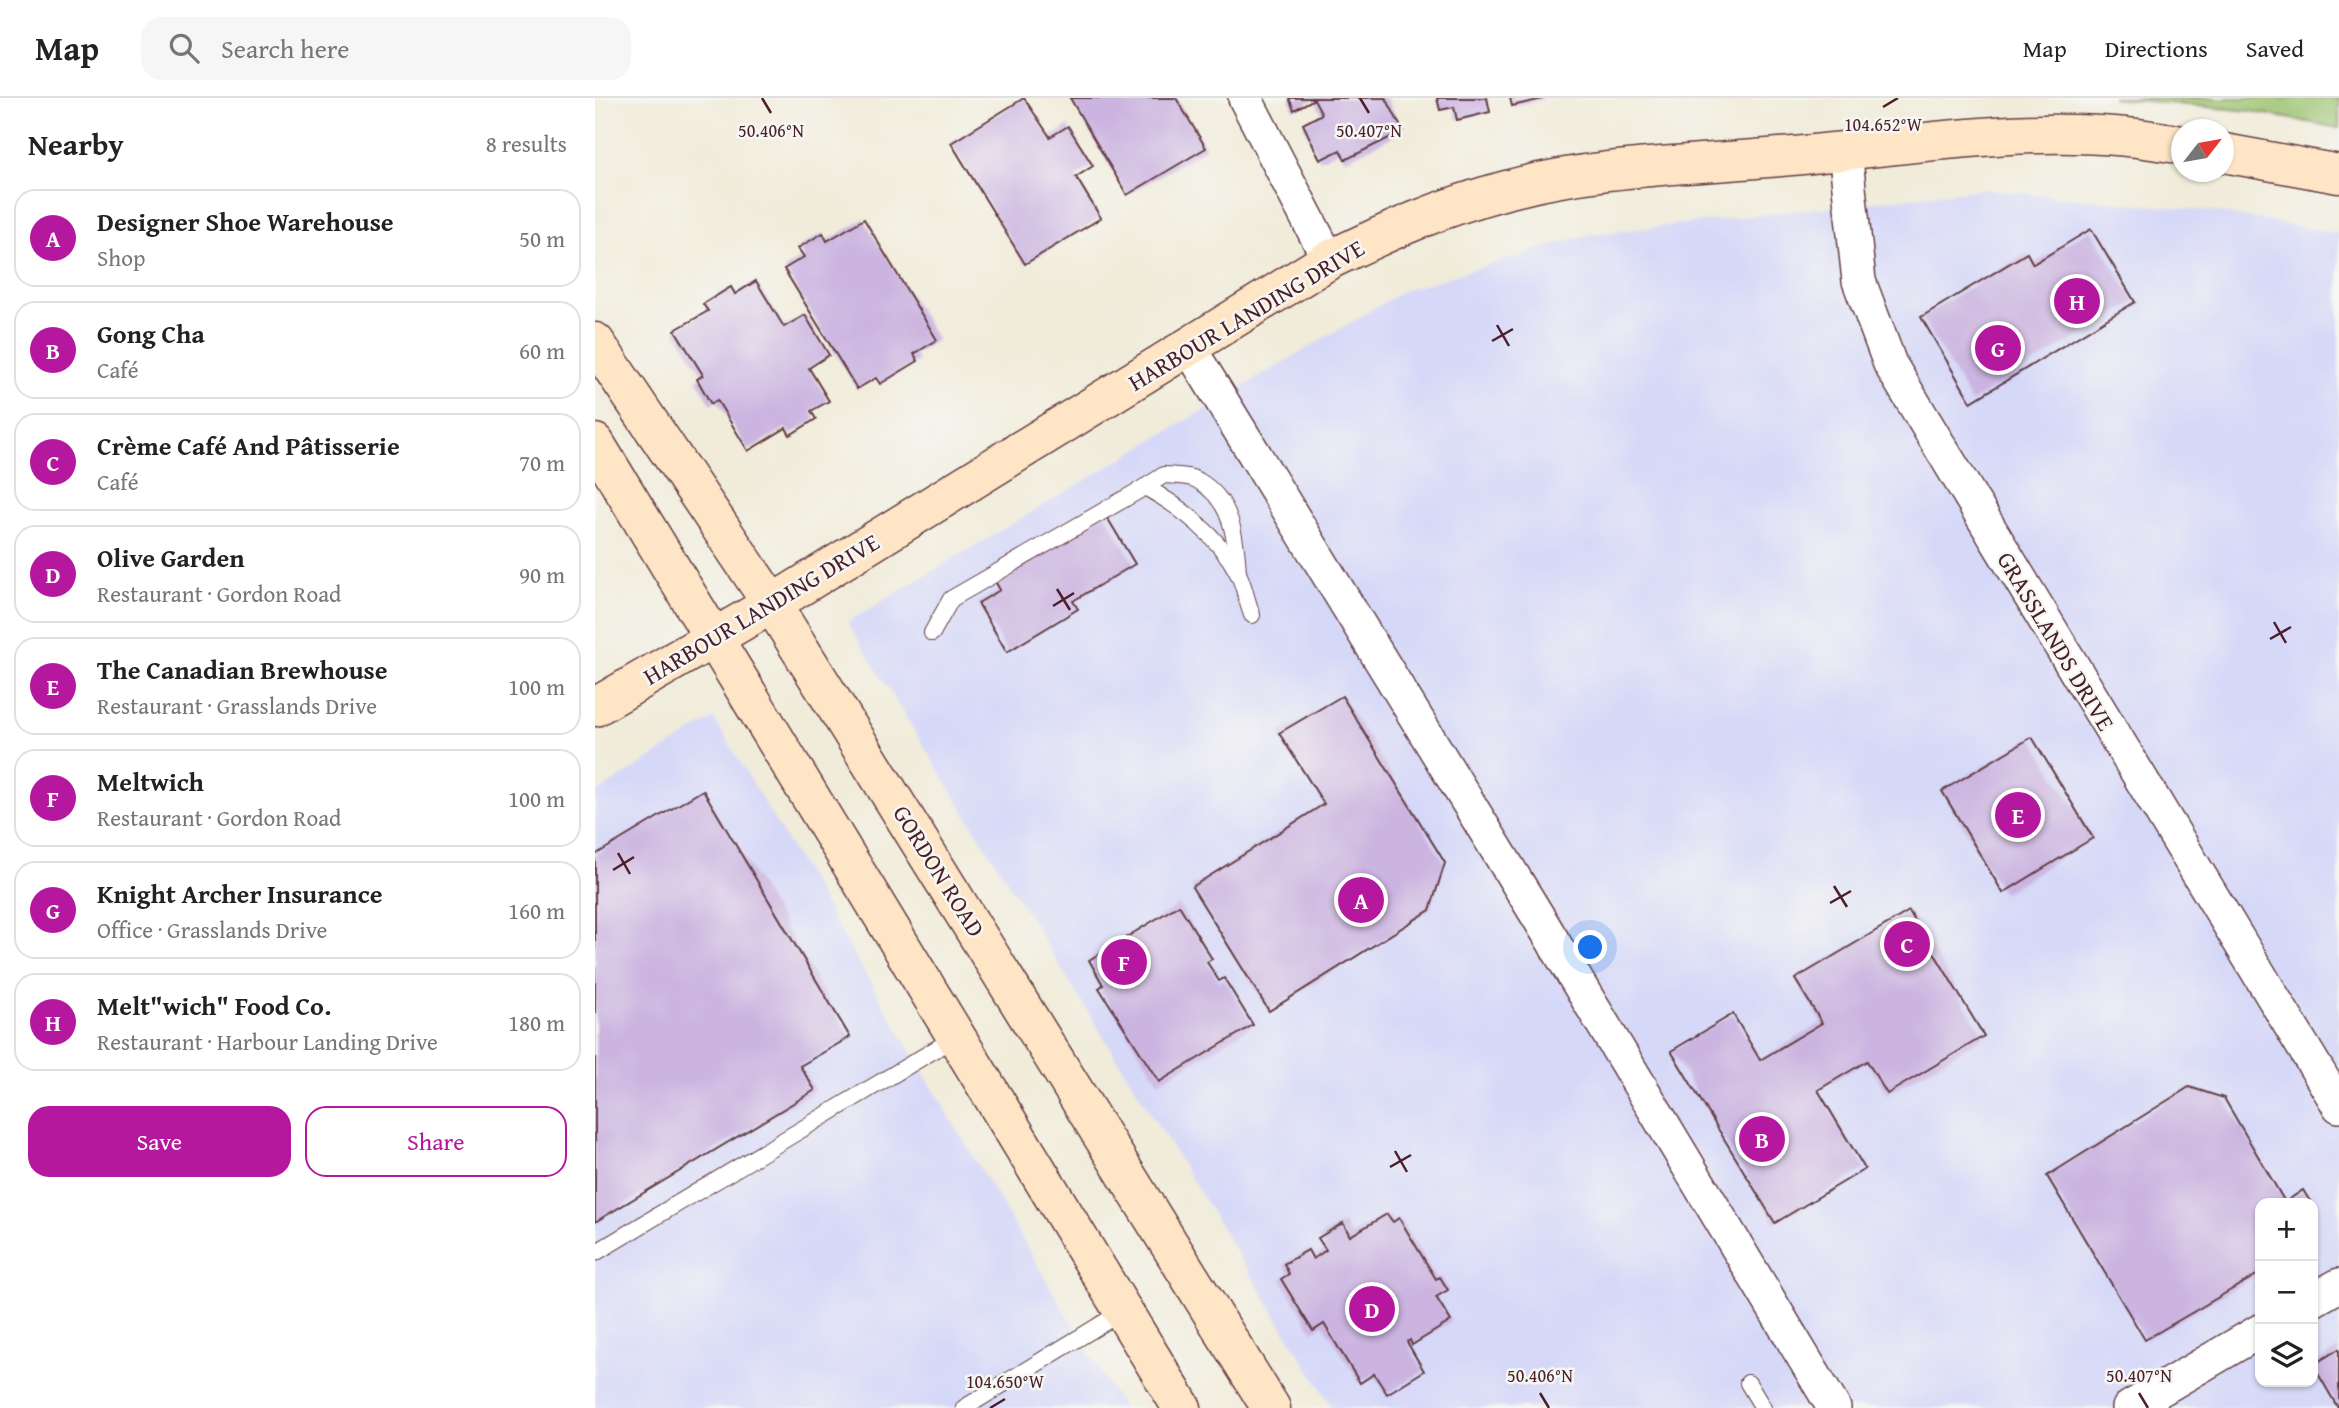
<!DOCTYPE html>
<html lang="en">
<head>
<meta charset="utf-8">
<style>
	:root { --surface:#fff; --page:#f6f6f6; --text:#222; --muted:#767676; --line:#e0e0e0; --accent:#b5179e }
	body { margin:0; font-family:"Gentium Book Plus",serif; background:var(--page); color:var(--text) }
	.controls { position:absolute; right:21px; bottom:21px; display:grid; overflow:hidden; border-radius:14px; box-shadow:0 2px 5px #0004 }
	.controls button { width:63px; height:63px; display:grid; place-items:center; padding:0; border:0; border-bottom:2px solid var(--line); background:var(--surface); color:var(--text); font:35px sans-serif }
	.compass { position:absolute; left:1576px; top:21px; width:63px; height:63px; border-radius:50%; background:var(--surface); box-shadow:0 2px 5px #0004; rotate:59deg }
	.you { position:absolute; left:996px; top:850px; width:24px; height:24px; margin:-18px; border:5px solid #fff; border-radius:50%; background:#1a73e8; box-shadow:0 0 0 10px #1a73e833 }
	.badge { display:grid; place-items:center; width:46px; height:46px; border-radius:50%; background:var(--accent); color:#fff; font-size:23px; font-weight:700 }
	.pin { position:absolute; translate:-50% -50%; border:4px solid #fff; box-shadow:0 2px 7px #0006 }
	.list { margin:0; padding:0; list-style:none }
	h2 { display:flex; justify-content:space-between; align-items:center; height:91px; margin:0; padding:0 28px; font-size:30px }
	h2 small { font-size:23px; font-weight:400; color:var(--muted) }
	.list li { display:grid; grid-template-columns:46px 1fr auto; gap:21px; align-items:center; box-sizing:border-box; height:98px; margin:0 14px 14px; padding:0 14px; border:2px solid var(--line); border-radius:21px }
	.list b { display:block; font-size:26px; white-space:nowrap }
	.list p { margin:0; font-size:23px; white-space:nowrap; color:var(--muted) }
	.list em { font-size:23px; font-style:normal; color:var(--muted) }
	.actions { display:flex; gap:14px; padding:21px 28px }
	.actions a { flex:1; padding:16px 0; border:2px solid var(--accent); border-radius:21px; text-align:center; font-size:24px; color:var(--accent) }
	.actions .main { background:var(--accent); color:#fff }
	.icon { flex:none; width:38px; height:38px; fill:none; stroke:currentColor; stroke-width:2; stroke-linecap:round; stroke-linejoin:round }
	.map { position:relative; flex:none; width:1744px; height:1310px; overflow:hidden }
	header { display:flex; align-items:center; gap:42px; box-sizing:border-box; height:98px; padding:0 35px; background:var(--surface); border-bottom:2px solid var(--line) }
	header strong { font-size:33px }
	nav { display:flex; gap:38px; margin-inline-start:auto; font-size:24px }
	.search { width:490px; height:63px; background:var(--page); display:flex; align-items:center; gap:18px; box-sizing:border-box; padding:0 24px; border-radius:21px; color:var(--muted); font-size:26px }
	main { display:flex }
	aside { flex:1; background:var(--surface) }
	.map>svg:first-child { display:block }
	.built { fill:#d6d8f8; fill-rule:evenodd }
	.green { fill:#9bc26e; stroke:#72704c; stroke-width:2 }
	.building { fill:#cbb4e0 }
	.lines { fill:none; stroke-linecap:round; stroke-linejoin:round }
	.lane-casing { stroke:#633e45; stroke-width:18 }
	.street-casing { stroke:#633e45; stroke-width:36 }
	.secondary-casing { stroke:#633e45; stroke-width:41 }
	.lane { stroke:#fff; stroke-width:16 }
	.street { stroke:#fff; stroke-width:33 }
	.secondary { stroke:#fee5c5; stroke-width:38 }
	.ticks { fill:none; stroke:#4a1f2b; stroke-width:2.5 }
	.labels { text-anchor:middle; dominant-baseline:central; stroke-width:5; stroke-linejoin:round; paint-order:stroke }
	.street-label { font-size:24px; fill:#4a1f2b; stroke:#f6f6f2 }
	.ticks-label { font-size:18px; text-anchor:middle; fill:#4a1f2b; stroke:#f6f6f2; stroke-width:5; stroke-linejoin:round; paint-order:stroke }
</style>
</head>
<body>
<header>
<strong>Map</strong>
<div class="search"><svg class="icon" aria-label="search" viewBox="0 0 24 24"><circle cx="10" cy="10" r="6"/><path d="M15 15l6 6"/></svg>Search here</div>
<nav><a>Map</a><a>Directions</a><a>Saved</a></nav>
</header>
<main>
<aside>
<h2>Nearby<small>8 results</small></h2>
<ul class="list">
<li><span class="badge">A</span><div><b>Designer Shoe Warehouse</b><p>Shop</p></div><em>50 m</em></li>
<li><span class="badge">B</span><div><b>Gong Cha</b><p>Café</p></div><em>60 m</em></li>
<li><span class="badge">C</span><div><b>Crème Café And Pâtisserie</b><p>Café</p></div><em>70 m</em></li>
<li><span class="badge">D</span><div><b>Olive Garden</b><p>Restaurant · Gordon Road</p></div><em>90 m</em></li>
<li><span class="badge">E</span><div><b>The Canadian Brewhouse</b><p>Restaurant · Grasslands Drive</p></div><em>100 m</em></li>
<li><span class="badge">F</span><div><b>Meltwich</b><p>Restaurant · Gordon Road</p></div><em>100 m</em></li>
<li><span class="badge">G</span><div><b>Knight Archer Insurance</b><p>Office · Grasslands Drive</p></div><em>160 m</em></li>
<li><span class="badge">H</span><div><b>Melt&quot;wich&quot; Food Co.</b><p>Restaurant · Harbour Landing Drive</p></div><em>180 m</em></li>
</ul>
<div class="actions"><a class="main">Save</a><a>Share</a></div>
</aside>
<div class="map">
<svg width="1744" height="1310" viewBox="0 0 1744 1310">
	<rect width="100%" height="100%" fill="#f6f6f2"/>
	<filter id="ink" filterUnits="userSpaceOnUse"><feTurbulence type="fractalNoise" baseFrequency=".0143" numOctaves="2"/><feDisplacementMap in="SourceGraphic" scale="14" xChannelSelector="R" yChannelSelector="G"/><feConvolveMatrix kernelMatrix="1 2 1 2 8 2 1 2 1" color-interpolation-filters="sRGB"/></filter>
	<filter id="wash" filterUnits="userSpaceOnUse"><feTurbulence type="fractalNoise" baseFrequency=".00686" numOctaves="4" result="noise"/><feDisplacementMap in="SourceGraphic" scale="28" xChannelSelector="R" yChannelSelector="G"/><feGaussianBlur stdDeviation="1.57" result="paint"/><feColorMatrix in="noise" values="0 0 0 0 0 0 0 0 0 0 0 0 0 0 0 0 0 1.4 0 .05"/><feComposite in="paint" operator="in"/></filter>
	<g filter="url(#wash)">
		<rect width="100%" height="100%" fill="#f1ecda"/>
		<g class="built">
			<path d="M1389 91 1623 114 1744 136V1310H738L252 524 810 192 992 137ZM1665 1105H1718V1284H1665Z"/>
			<polygon points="119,620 527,1310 0,1310 0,696"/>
		</g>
		<polygon class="green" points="1517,0 1744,0 1744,30 1655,13"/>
		<g id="blocks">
			<g class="building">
				<polygon points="429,0 455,39 473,28 498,68 481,79 506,120 430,166 356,45"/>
				<polygon points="475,0 581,0 611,50 532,97"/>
				<polygon points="694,0 791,0 808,33 750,62 745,52 725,62 708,26 727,16 719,1 699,12"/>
				<polygon points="842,0 892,0 895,14 862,22 859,9 845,12"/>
				<polygon points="915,0 948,0 948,1 917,8"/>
				<polygon points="269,121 342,242 319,256 323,263 285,286 281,280 262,291 189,171 209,159 203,150 228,135 232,143"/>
				<polygon points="1496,131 1540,204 1376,304 1326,219 1432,155 1438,166"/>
				<polygon points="161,183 189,229 210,217 234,257 214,270 234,303 216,313 221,321 195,337 191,330 153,353 122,302 116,306 102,281 108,277 80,232 113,213 108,206 136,189 140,196"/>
				<polygon points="510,416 540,466 478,503 483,511 412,554 383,505 405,492 400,483"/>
				<polygon points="747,598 850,765 835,812 674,913 597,789 729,706 684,635"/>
				<polygon points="1437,639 1498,740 1408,795 1347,693"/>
				<polygon points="108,692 255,939 205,968 220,992 0,1124 0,757"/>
				<polygon points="584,807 617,861 612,864 624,883 629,880 658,927 564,984 504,890 508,887 494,862"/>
				<polygon points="1314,813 1389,938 1292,996 1272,963 1223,992 1270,1071 1180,1125 1076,953 1138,916 1165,962 1227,925 1200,881"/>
				<polygon points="1594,989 1629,1000 1690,1104 1708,1092 1716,1105 1665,1105 1665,1175 1550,1242 1452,1078"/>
				<polygon points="792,1116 798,1124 804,1120 841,1181 845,1179 853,1192 841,1199 856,1223 817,1247 815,1242 812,1244 829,1273 792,1296 779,1276 765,1285 729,1226 718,1233 686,1181 694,1176 689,1166 713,1152 718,1161 731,1152 723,1140 748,1125 755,1138"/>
				<polygon points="1744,1251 1744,1310 1743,1310 1718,1267"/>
			</g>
		</g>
	</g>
	<g filter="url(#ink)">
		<use href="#blocks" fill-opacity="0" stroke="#633e45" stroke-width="2"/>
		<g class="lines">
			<defs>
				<g id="lane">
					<path d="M550 389 569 377C579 378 593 377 602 382 637 401 641 439 643 475"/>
					<path d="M337 535 356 501 550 389C585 408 624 439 643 475 649 487 652 504 657 517"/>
					<polyline points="0,1155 361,939"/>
					<polyline points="1153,1285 1168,1310"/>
					<polyline points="369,1310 528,1213"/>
				</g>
				<g id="street">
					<polyline points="650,0 734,162"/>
					<polyline points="1250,52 1264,183 1295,266 1744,1008"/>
					<polyline points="595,251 950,830 1239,1310"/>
					<polyline points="1718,1202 1744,1187"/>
					<polyline points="1534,1310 1665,1233"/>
				</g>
				<g id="secondary">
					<polyline points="1629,55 1744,76"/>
					<polyline points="0,244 177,506 676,1310"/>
					<polyline points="0,345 587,1310"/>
					<path d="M0 609 177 506 734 162C794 133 847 109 911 92 999 68 1095 67 1185 59 1317 48 1455 20 1587 47"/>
				</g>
			</defs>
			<use href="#lane" class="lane-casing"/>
			<use href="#street" class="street-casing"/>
			<use href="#secondary" class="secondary-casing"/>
			<use href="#lane" class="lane"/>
			<use href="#street" class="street"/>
			<use href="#secondary" class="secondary"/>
		</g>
	</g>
	<path class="ticks" d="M167 0 176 15M765 0 774 15M1288 9 1303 0M902 227 914 248M897 243 918 231M462 491 475 512M458 508 479 495M1679 524 1691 545M1675 541 1696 529M23 755 35 776M18 772 39 759M1239 788 1252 809M1235 805 1256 793M800 1053 812 1074M795 1069 816 1057M945 1295 954 1310M1544 1295 1553 1310M395 1310 410 1301"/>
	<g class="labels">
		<g class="street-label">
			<text transform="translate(651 217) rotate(-31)">HARBOUR LANDING DRIVE</text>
			<text transform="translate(166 511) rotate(-31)">HARBOUR LANDING DRIVE</text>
			<text transform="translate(1461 543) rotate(59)">GRASSLANDS DRIVE</text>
			<text transform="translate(344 773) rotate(58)">GORDON ROAD</text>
		</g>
	</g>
	<g class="ticks-label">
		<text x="1288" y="33">104.652°W</text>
		<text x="176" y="39">50.406°N</text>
		<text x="774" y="39">50.407°N</text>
		<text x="945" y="1284">50.406°N</text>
		<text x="1544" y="1284">50.407°N</text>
		<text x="410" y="1290">104.650°W</text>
	</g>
</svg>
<div class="controls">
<button>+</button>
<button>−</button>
<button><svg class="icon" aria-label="layers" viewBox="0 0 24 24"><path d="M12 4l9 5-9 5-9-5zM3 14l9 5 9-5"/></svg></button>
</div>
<svg class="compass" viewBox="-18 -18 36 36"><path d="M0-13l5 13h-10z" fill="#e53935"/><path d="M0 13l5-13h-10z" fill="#767676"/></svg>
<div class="you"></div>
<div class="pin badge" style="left:766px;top:802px">A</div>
<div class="pin badge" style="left:1167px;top:1041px">B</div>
<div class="pin badge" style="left:1312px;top:846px">C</div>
<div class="pin badge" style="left:777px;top:1211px">D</div>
<div class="pin badge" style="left:1423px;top:717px">E</div>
<div class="pin badge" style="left:529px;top:864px">F</div>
<div class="pin badge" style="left:1403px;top:250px">G</div>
<div class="pin badge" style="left:1482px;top:203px">H</div>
</div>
</main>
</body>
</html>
